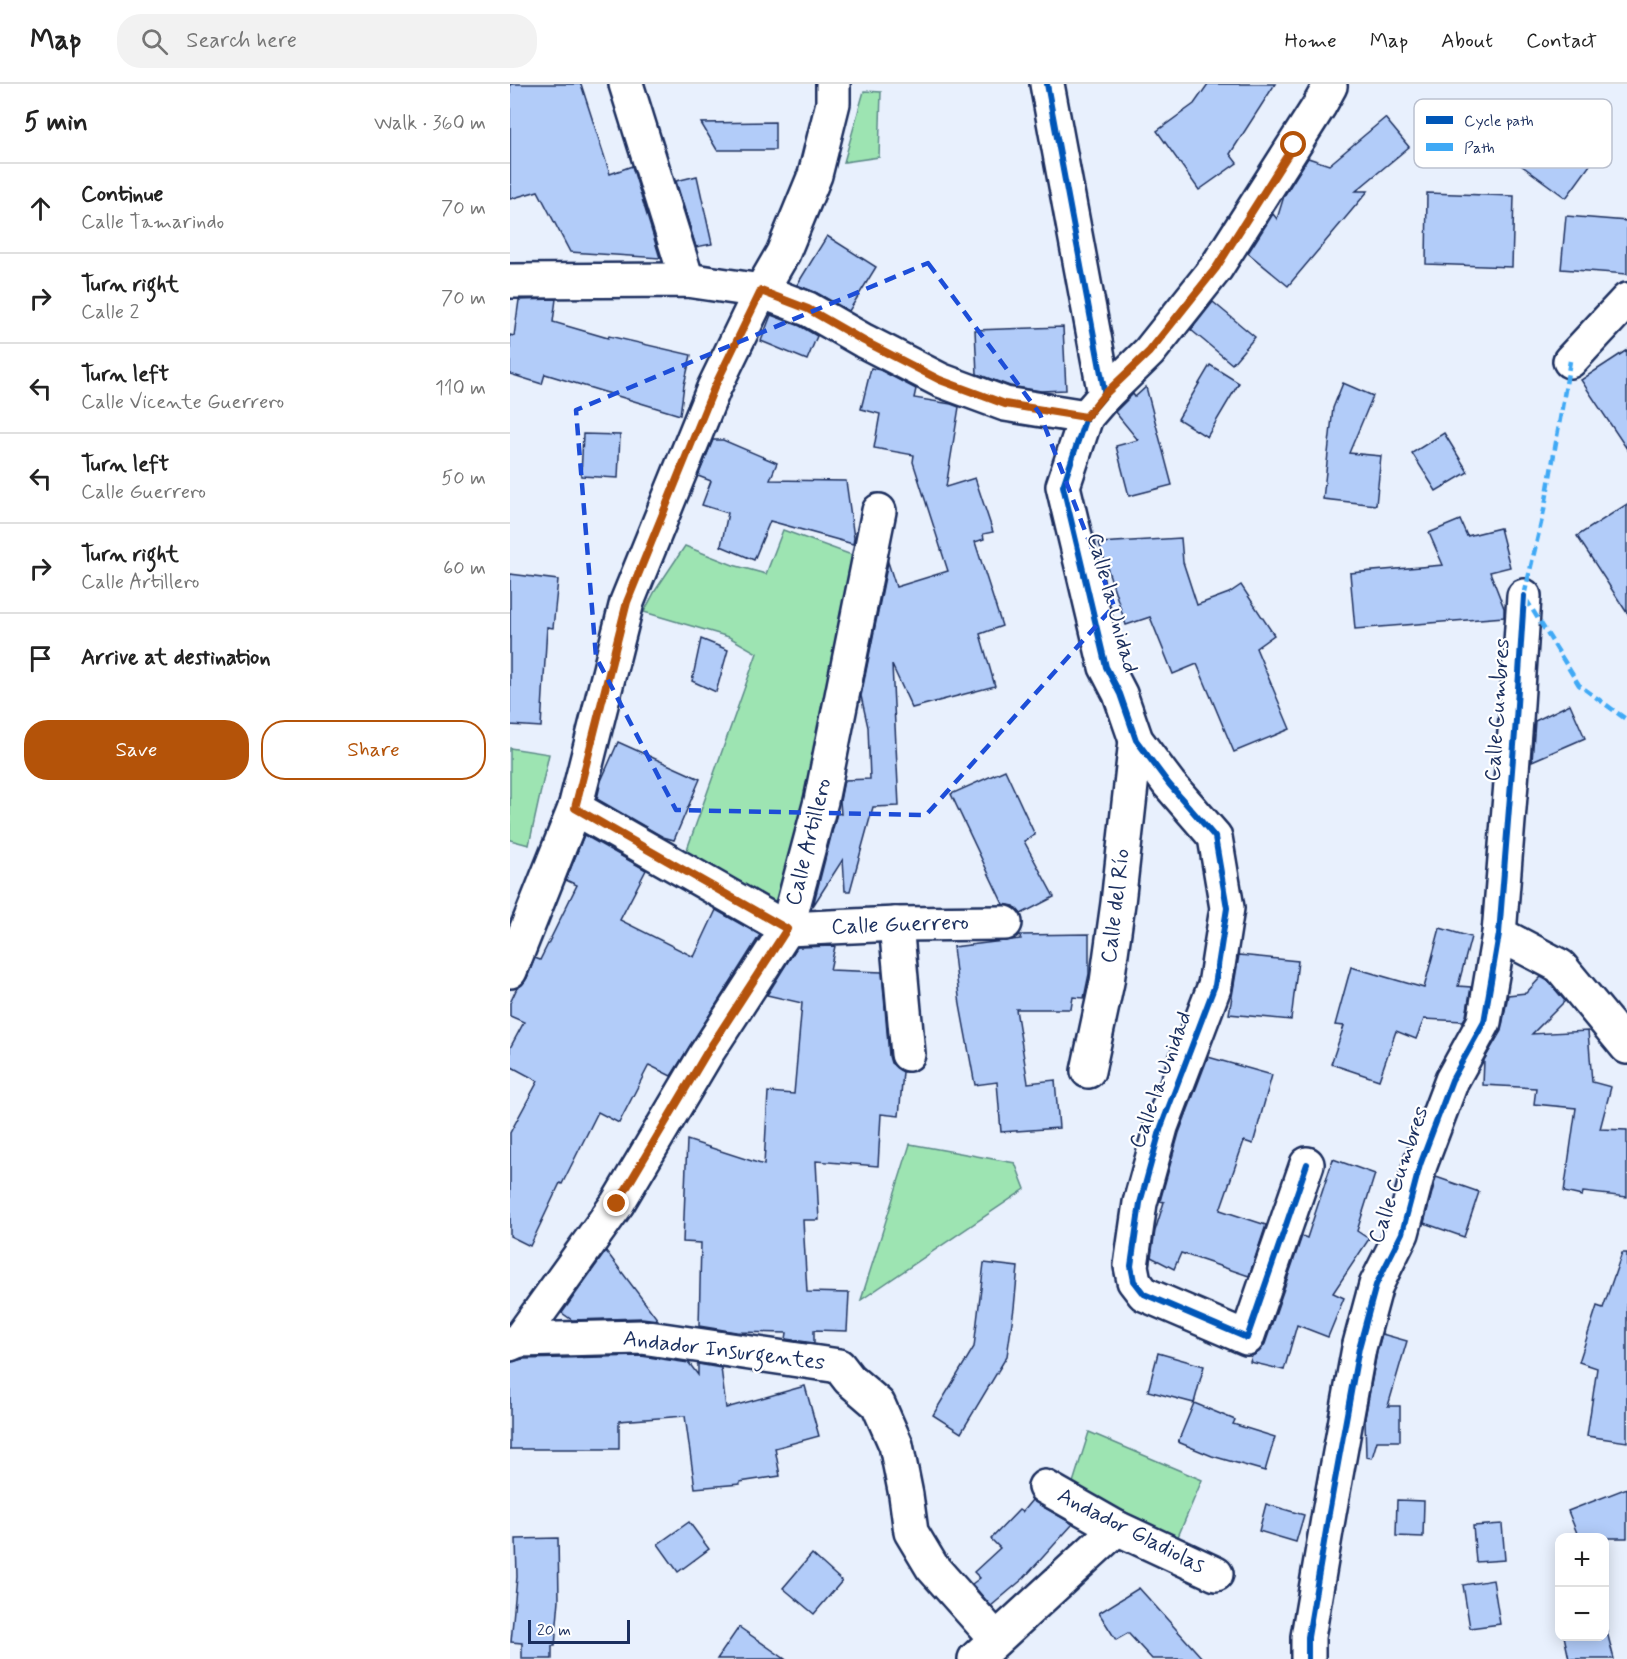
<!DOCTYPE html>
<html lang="en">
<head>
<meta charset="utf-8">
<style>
	:root { --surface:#fff; --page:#f2f2f2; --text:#222; --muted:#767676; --line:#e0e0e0; --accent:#b45309 }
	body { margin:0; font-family:Mynerve,sans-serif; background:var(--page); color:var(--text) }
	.controls { position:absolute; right:18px; bottom:18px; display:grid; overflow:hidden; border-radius:12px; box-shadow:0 3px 15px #0003 }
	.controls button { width:54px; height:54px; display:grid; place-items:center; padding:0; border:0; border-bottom:2px solid var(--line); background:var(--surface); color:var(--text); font:30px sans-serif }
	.scale { position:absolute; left:18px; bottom:15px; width:102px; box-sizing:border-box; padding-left:6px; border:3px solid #1b2f5e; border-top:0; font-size:16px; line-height:21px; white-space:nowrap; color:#1b2f5e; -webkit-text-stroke:4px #fff; paint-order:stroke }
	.stop { position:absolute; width:18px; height:18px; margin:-14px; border:4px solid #b45309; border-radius:50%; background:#fff }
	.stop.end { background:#b45309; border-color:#fff; box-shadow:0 2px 6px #0008 }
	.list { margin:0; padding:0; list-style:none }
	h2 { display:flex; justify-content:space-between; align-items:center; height:78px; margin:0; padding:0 24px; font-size:26px }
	h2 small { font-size:20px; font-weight:400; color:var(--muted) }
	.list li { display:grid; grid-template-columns:39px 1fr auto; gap:18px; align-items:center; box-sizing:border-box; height:90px; padding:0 24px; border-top:2px solid var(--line) }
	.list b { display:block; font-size:22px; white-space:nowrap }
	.list p { margin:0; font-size:20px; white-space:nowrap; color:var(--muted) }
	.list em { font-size:20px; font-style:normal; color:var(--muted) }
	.actions { display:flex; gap:12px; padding:18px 24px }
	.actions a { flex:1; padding:14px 0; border:2px solid var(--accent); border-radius:24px; text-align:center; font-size:21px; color:var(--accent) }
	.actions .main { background:var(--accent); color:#fff }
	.icon { flex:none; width:33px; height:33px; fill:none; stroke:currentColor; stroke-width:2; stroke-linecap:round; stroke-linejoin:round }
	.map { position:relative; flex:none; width:1117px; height:1575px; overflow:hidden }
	header { display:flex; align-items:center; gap:36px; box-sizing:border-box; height:84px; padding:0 30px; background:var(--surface); border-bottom:2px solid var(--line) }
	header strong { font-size:28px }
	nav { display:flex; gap:33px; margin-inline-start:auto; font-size:21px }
	.search { width:420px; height:54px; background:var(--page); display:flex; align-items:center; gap:15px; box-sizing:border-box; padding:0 21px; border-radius:24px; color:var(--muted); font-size:22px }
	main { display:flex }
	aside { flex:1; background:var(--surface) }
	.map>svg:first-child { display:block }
	.green { fill:#9de4b2; stroke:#5c8a88; stroke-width:1.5 }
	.building { fill:#b2ccf9; stroke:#1b2f5e; stroke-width:1.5 }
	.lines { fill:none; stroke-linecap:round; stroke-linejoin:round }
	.minor-casing { stroke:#1b2f5e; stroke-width:38 }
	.minor { stroke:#fff; stroke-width:33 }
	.quiet { stroke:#3fa9f5; stroke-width:4.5; stroke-dasharray:9 4.5; stroke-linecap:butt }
	.cycleway-casing { stroke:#fff; stroke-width:10 }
	.cycleway { stroke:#0057b8; stroke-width:6 }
	.route { stroke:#b45309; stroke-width:8 }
	.marked { fill:none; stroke:#1d4ed8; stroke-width:4.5; stroke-dasharray:12 8; stroke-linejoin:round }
	.labels { text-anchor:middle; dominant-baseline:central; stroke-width:4.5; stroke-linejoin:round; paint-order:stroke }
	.street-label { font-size:22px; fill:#1b2f5e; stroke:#fff }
	.key { fill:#fff; stroke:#bbc1cf; stroke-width:1.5 }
	.key-label { font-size:16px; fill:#1b2f5e }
</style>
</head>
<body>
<header>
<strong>Map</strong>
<div class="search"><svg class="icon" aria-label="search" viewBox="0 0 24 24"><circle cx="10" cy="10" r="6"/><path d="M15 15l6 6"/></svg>Search here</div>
<nav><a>Home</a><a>Map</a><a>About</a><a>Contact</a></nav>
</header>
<main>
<aside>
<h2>5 min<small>Walk · 360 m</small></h2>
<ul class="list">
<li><svg class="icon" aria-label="ahead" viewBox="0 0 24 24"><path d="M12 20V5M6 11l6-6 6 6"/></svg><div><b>Continue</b><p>Calle Tamarindo</p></div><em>70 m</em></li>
<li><svg class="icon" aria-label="right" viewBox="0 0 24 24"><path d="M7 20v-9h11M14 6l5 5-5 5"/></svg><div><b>Turn right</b><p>Calle 2</p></div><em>70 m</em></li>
<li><svg class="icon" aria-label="left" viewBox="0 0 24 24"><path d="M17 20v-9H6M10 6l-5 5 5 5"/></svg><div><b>Turn left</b><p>Calle Vicente Guerrero</p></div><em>110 m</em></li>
<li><svg class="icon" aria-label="left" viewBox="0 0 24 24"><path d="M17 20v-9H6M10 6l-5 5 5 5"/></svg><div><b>Turn left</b><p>Calle Guerrero</p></div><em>50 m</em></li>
<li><svg class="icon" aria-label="right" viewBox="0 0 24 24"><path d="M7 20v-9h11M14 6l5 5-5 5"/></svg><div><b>Turn right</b><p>Calle Artillero</p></div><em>60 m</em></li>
<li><svg class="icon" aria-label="arrive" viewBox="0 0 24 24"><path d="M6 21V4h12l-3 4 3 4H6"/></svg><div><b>Arrive at destination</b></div></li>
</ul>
<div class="actions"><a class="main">Save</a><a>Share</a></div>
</aside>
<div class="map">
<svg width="1117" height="1575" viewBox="0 0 1117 1575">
	<rect width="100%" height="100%" fill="#e8f0fd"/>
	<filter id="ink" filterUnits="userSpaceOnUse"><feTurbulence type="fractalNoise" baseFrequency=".0167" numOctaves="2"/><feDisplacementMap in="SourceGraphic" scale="12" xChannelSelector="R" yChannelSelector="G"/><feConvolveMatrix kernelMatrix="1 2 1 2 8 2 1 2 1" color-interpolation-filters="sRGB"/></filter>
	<g filter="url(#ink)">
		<g class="green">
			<polygon points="354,7 371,8 369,73 334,78"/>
			<polygon points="273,446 350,474 270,828 175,771 247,569 219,553 134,528 145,507 175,462 223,481 256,490"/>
			<polygon points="0,664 39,670 19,761 0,756"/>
			<polygon points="400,1060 505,1079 515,1105 351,1216"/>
			<polygon points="579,1348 692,1396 667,1455 561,1405"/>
		</g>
		<g class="building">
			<polygon points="0,0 71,0 100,90 122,82 150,174 60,168 28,107 0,115"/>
			<polygon points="698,0 765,0 720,70 727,79 689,106 647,47 684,20"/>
			<polygon points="875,34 899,63 846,107 858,107 778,202 738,169 763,130 767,135 774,112 798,74 819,81"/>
			<polygon points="265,38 265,66 207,66 191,39"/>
			<polygon points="1028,43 1080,81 1056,114 1004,76"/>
			<polygon points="187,92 202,160 186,163 166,97"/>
			<polygon points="917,109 1004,112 1002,183 916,180"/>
			<polygon points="1056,132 1117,137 1117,190 1051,185"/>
			<polygon points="317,152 366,183 339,227 307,209 287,201"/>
			<polygon points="46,215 43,238 98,254 99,252 181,271 174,301 170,331 35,290 32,300 0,290 0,251 4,252 9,216"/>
			<polygon points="703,218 745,253 722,280 681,246"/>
			<polygon points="261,231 290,242 307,252 297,276 251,257"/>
			<polygon points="553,243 556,306 531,307 500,302 467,290 465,246"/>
			<polygon points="1117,266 1117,365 1071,296"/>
			<polygon points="700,281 729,299 697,353 668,335"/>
			<polygon points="361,284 370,286 406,305 404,314 441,320 449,323 436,403 465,394 483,448 473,450 474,455 465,458 492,542 470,550 485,602 402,624 382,581 389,722 363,723 340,807 335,807 333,775 303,822 327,729 331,730 330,717 334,696 360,695 358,643 351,612 378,478 386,503 438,487 403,378 404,371 364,364 370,330 351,325"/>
			<polygon points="833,299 863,312 839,369 871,372 866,421 813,415 823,324"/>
			<polygon points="636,303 662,401 619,412 606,362 628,356 605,328 623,310 625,313"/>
			<polygon points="934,349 958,388 926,407 902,369"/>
			<polygon points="73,350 110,351 108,394 71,392"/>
			<polygon points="203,356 213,356 267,379 260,396 336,397 344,454 343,460 260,437 244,476 211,462 218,429 192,421 201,397 188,392"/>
			<polygon points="1117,420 1117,529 1067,452"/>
			<polygon points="950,436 957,452 990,444 1000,483 980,488 994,524 994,533 845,545 840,489 933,481 919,449"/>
			<polygon points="671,454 673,478 687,521 719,509 731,501 764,551 746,564 780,645 724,668 687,580 663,590 640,533 616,541 589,459"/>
			<polygon points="0,490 48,496 43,544 37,543 31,643 0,641"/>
			<polygon points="191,555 218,566 206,608 182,597"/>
			<polygon points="1060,620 1075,654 1022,677 1025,637"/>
			<polygon points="108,658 190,695 164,756 153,753 87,715 91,697"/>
			<polygon points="495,686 525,751 514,757 544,813 511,830 504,822 493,820 441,710"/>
			<polygon points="74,751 136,786 110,836 184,873 206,826 250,851 161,992 139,981 109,1039 88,1028 52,1100 50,1099 20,1162 0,1152 0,1049 28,997 0,982 0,964 14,938 0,932 0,919 7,904 12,901 17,894 25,874 30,876 67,801 56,796"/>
			<polygon points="930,844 961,853 948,902 961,903 956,932 953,937 914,935 906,955 886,947 869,996 821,980 834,942 825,941 841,883 914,904"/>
			<polygon points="579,850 579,890 574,914 563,913 561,925 506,925 518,999 545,996 549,1044 491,1048 487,998 465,1001 450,921 443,863 511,855 509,851"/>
			<polygon points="325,862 320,886 372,888 379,972 381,979 393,988 389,1032 371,1030 368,1082 306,1077 309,1136 293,1136 297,1208 339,1209 337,1247 304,1246 304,1259 276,1255 277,1249 226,1248 189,1242 191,1159 173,1158 177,1056 254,1081 258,1008 284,1010 292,919 257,911 287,863"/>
			<polygon points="729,871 788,877 781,936 719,930"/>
			<polygon points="1031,893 1038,897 1055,917 1022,950 1078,947 1082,998 1101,1003 1090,1045 1117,1046 1117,1113 1073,1108 1072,1112 1054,1108 1066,1024 1024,1020 1026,1004 973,1001 974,976 991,947 998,911 1016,909"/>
			<polygon points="698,973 762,991 743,1060 734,1057 710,1126 756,1141 739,1192 671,1169 664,1185 641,1173 645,1147 654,1118 650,1117 669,1049"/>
			<polygon points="823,1075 865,1090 847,1147 859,1155 823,1209 834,1214 818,1253 787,1241 774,1286 740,1278 742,1272 749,1268 755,1260 792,1152 797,1154"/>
			<polygon points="926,1093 969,1108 954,1153 914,1139"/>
			<polygon points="96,1167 148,1236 132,1234 62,1236 52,1229"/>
			<polygon points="1112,1169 1117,1169 1117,1358 1077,1352 1087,1284 1069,1278 1087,1222 1093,1224"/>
			<polygon points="474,1179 508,1183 504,1224 497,1272 451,1349 423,1331 464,1263"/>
			<polygon points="872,1250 897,1257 878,1322 890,1322 890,1357 867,1357 862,1374 856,1373 855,1334 867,1268"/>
			<polygon points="648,1269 694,1282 684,1319 638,1307"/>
			<polygon points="131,1272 179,1279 188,1291 188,1280 211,1284 216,1324 295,1302 309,1352 265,1364 270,1392 230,1398 230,1400 185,1404 175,1332 109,1337 109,1365 0,1365 0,1278 13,1275"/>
			<polygon points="684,1319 725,1336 723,1340 765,1353 755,1387 702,1372 668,1358"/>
			<polygon points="1117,1404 1117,1454 1069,1454 1058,1427"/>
			<polygon points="522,1416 563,1440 514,1494 481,1522 462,1500 470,1494 464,1488 490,1464 481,1455 509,1426 512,1428"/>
			<polygon points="887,1416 914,1417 913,1453 886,1452"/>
			<polygon points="756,1420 794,1431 786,1458 749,1447"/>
			<polygon points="179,1438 199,1465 168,1488 148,1460"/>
			<polygon points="992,1440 995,1476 966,1478 963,1442"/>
			<polygon points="48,1454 49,1516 45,1562 42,1562 42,1575 12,1575 12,1559 1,1558 7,1493 6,1455"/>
			<polygon points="302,1470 332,1497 304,1530 273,1504"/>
			<polygon points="983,1496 990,1540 960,1544 953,1501"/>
			<polygon points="629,1504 693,1575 642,1575 618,1549 606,1556 589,1529"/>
			<polygon points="1095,1540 1104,1575 1059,1575 1054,1552 1095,1552"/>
			<polygon points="229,1543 275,1575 207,1575"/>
		</g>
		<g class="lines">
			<defs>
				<g id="minor">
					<polyline points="116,0 177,196"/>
					<polyline points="537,0 595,311 576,333 553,402 596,583 610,610 626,656 659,700 705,753 717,824 705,901 651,1043 630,1119 621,1182 624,1197 634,1210 737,1254 797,1080"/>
					<polyline points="0,197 177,196 251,207 298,225 354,257 430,296 495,320 576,333"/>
					<polyline points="1060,277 1117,216"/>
					<polyline points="595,311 639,268 706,184 809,22 820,2 819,0"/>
					<polyline points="65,724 277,845 386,840 495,839"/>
					<polyline points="386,840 398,970"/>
					<polyline points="989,850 1050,882 1117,963"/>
					<polyline points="0,887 65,724 117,518 204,304 251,207 273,169 305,91 323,19 323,0"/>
					<polyline points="578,987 597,898 608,819 626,656"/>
					<polyline points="9,1256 132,1253 329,1282 339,1295 368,1320 386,1361 396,1411 401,1448 422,1483 486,1555"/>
					<polyline points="0,1260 9,1256 107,1120 196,970 277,845 311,717 369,427"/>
					<polyline points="535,1403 607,1444 706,1490"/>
					<polyline points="465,1575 607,1444"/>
					<polyline points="798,1575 798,1553 819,1429 849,1264 866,1201 892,1149 910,1081 942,996 974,938 989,850 1006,636 1014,512"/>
				</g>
			</defs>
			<use href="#minor" class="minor-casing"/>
			<use href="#minor" class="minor"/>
			<polyline class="quiet" points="1060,277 1035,422 1014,512 1069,601 1117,636"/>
			<defs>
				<g id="cycleway">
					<polyline points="537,0 595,311 576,333 553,402 596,583 610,610 626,656 659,700 705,753 717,824 705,901 651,1043 630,1119 621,1182 624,1197 634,1210 737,1254 797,1080"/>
					<polyline points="798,1575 798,1553 819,1429 849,1264 866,1201 892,1149 910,1081 942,996 974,938 989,850 1006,636 1014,512"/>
				</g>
			</defs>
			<use href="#cycleway" class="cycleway-casing"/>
			<use href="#cycleway" class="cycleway"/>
		</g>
	</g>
	<g class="lines" filter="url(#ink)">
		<polyline class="route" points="107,1120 196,970 277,845 65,724 117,518 204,304 251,207 298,225 354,257 430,296 495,320 576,333 594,311 639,268 706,184 784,61"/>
	</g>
	<path class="marked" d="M418 179 530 330 604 522 416 731 166 726 86 573 66 326Z"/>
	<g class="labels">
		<g class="street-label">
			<text transform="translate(602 519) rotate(75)">Calle la Unidad</text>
			<text transform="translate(988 626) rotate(-86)">Calle Cumbres</text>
			<text transform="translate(299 758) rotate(-76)">Calle Artillero</text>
			<text transform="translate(606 822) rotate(-83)">Calle del Río</text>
			<text transform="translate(390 841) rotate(-2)">Calle Guerrero</text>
			<text transform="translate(651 996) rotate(-70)">Calle la Unidad</text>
			<text transform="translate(889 1091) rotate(-71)">Calle Cumbres</text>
			<text transform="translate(214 1267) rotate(7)">Andador Insurgentes</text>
			<text transform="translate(621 1447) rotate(27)">Andador Gladiolas</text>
		</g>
	</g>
	<rect x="904" y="15" width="198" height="69" rx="9" class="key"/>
	<rect x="916" y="32" width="27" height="8" fill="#0057b8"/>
	<rect x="916" y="59" width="27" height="8" fill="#3fa9f5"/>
	<g class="key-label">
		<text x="954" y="42">Cycle path</text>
		<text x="954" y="69">Path</text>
	</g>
</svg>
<div class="controls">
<button>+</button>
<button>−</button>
</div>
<div class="scale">20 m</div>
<div class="stop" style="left:784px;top:61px"></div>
<div class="stop end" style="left:107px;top:1120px"></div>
</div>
</main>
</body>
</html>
